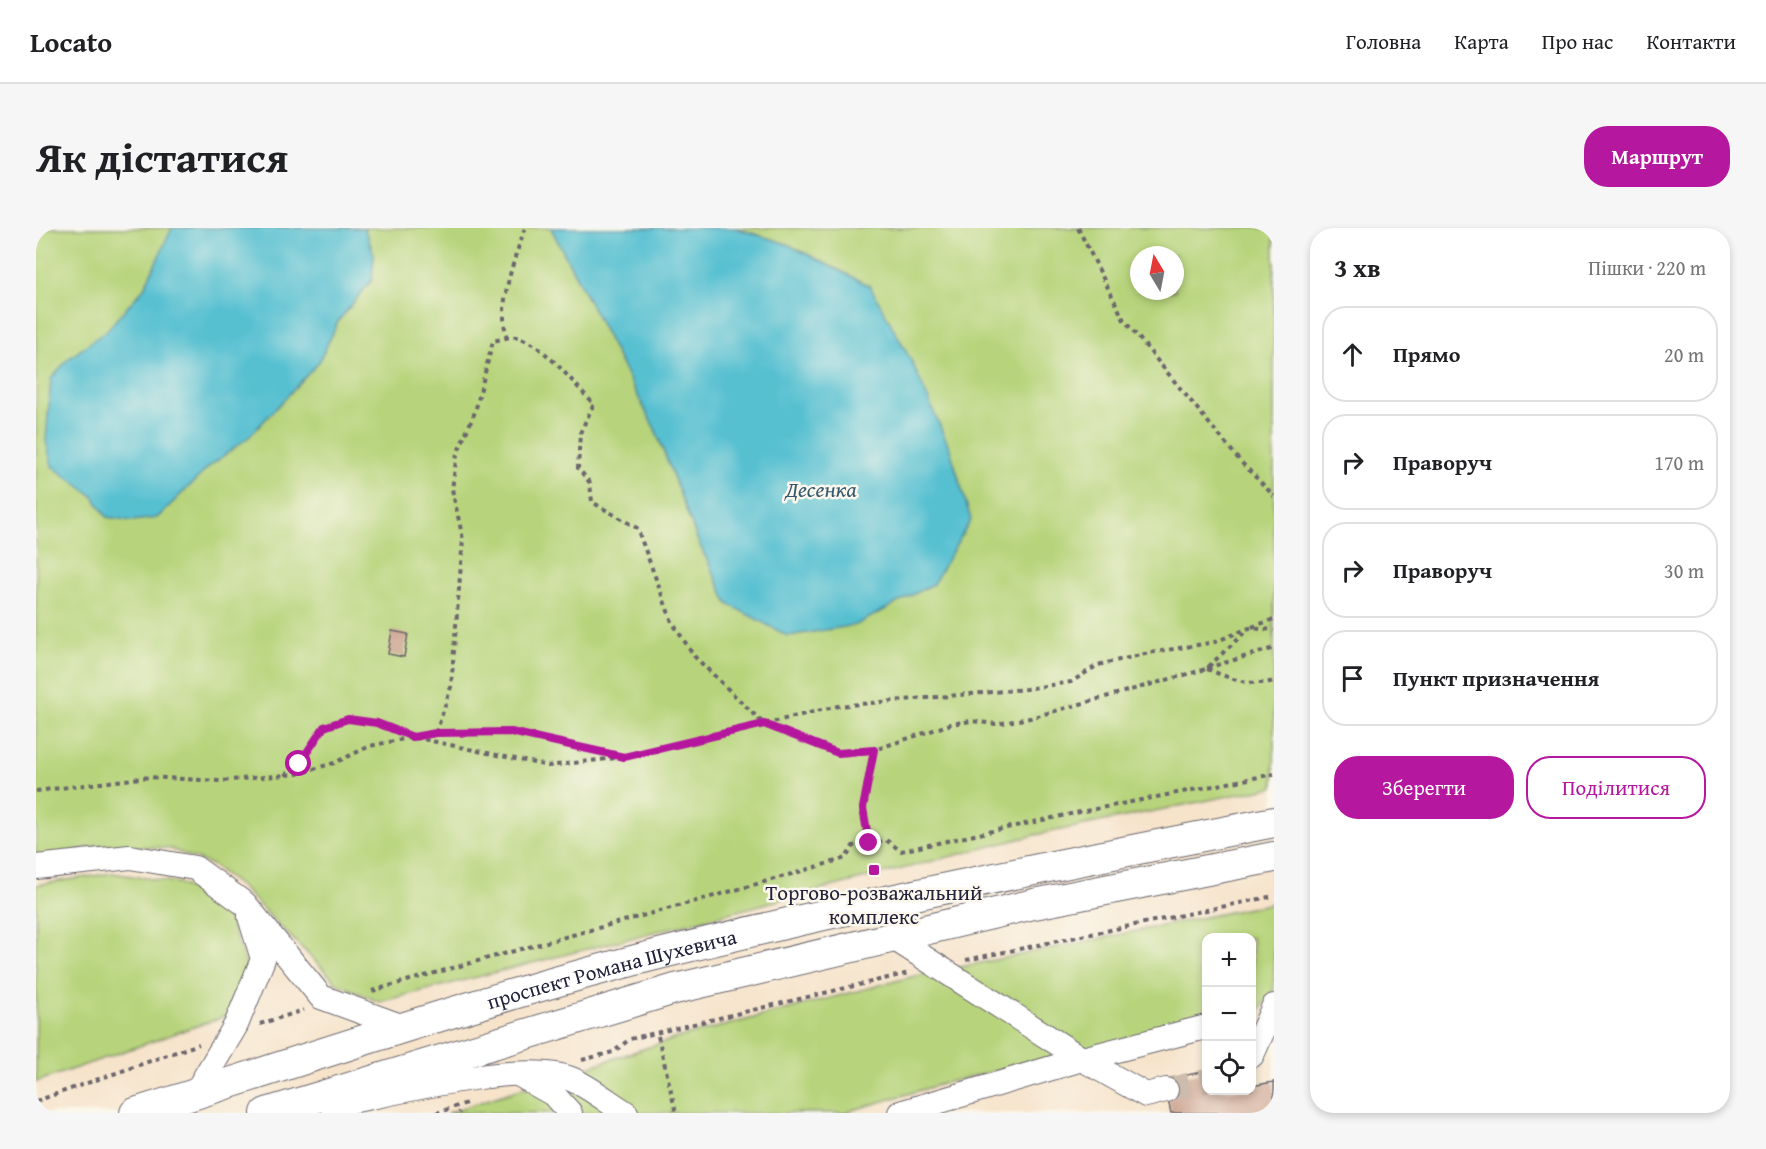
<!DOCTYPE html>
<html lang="uk">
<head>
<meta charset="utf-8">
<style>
	:root { --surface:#fff; --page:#f6f6f6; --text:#202124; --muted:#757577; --line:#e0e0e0; --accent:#b5179e }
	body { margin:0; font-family:"Gentium Book Plus",serif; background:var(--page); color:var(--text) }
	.controls { position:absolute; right:18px; bottom:18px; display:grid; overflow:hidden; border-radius:12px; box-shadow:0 3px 9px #0003 }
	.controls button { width:54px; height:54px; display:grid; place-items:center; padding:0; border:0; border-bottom:2px solid var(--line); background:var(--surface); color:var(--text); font:30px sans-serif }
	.compass { position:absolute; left:1094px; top:18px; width:54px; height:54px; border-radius:50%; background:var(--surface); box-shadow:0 3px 9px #0003; rotate:350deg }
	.stop { position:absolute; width:18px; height:18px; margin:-14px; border:4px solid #b5179e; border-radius:50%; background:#fff }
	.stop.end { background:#b5179e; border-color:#fff; box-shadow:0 2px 6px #0008 }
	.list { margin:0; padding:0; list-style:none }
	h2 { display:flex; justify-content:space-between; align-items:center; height:78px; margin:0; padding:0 24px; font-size:26px }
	h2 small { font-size:20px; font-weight:400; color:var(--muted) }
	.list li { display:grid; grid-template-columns:39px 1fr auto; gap:18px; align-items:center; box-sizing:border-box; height:96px; margin:0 12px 12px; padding:0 12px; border:2px solid var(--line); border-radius:24px }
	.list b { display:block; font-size:22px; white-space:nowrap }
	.list em { font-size:20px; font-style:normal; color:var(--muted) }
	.actions { display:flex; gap:12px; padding:18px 24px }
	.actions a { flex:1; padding:14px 0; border:2px solid var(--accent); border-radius:24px; text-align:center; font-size:21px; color:var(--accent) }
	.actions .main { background:var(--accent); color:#fff }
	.icon { flex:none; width:33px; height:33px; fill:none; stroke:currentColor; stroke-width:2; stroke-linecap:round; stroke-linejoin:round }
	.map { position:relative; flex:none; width:1238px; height:885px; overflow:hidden; border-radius:24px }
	header { display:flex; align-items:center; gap:36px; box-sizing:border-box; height:84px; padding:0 30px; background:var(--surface); border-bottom:2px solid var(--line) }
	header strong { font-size:28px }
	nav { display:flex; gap:33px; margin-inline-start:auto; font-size:21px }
	.intro { display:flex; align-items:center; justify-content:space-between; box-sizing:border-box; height:144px; padding:0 36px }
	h1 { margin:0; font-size:42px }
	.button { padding:15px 27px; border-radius:24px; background:var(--accent); color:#fff; font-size:21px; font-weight:700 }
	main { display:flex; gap:36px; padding:0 36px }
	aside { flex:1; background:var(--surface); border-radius:24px; box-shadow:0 3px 9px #0003 }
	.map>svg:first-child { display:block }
	.green { fill:#b7d47b; stroke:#6c7b5b; stroke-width:1.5; fill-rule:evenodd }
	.water { fill:#56c0d1; stroke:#3c7186; stroke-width:1.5 }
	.building { fill:#c79a86 }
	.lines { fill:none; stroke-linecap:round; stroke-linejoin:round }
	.minor-tunnel { stroke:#ccbcad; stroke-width:24; stroke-dasharray:24 12; stroke-linecap:butt }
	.minor-casing { stroke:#6c666d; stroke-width:26 }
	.major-casing { stroke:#6c666d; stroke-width:32 }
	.path { stroke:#6c666d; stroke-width:4; stroke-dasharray:4.5 4.5; stroke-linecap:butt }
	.minor { stroke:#fff; stroke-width:24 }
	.major { stroke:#fff; stroke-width:30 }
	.route { stroke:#b5179e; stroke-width:8 }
	.poi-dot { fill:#b5179e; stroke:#fbf7ec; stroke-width:2 }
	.labels { text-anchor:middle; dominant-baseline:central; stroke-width:5; stroke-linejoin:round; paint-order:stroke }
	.poi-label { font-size:21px; fill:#22223b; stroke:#fbf7ec }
	.street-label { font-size:21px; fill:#22223b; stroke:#fbf7ec }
	.water-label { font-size:22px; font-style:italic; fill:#345970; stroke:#fbf7ec }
</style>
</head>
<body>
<header>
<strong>Locato</strong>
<nav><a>Головна</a><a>Карта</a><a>Про нас</a><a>Контакти</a></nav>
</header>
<div class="intro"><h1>Як дістатися</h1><a class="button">Маршрут</a></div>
<main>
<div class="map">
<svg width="1238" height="885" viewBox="0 0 1238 885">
	<rect width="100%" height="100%" fill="#fbf7ec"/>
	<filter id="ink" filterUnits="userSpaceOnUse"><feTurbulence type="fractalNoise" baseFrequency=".0167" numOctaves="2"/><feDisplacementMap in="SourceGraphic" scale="12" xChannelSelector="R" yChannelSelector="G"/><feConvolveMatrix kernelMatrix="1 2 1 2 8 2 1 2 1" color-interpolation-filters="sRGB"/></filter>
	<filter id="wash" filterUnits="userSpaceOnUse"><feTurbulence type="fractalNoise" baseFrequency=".008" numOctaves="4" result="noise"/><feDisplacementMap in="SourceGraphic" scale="24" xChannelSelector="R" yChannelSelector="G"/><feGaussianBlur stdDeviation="1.35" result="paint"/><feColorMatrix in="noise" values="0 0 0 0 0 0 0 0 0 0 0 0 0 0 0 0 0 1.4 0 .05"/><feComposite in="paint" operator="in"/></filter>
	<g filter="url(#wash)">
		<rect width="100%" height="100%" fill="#f6e3ca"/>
		<g class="green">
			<path d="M0 0H515L619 201 662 313 692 376 834 58 751 16 699 0H1238V559L999 607 343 774 301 755 205 659 176 637 132 620 66 617 0 630ZM1103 27H1139V63H1103Z"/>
			<polygon points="76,645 143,655 188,680 211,738 198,785 0,854 0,657"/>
			<polygon points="1238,675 1238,761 1222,784 1216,785 1216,710 1170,710 1170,795 916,853 807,885 411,885 641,810 875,749"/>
		</g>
		<g class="water">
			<polygon points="136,0 328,0 338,26 336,52 303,92 283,134 214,208 174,238 121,290 96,293 71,289 57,268 16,238 10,213 15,151 31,132 71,102 108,60"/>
			<polygon points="515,0 699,0 751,16 834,58 876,134 914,221 935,292 897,356 820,397 752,408 692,376 662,313 619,201"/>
		</g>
		<g id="blocks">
			<g class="building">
				<polygon points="356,403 372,406 368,429 352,426"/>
				<polygon points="1170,843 1170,862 1216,862 1216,858 1238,854 1238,885 1135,885 1128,852"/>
			</g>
		</g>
	</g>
	<g filter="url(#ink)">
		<use href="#blocks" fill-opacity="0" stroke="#6c666d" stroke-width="1.5"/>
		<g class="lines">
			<polyline class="minor-tunnel" points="1130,862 1170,853"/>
			<defs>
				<g id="minor">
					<polyline points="0,639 94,629 159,640 209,676 285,769 370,800"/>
					<polyline points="856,709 1046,831 1110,867 1130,862"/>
					<polyline points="1216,827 1238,778"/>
					<polyline points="482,846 517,866 534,885"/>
					<polyline points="159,866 200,797 227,731 214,689"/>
					<path d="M296 877C350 867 489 831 535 851 554 859 572 874 590 885"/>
					<polyline points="864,885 1046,831 1170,799"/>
				</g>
				<g id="major">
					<path id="s1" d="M99 885C275 830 451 769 631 724 832 674 1035 634 1238 594"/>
					<polyline points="230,885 639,761 998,676 1238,629"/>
				</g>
			</defs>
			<use href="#minor" class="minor-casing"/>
			<use href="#major" class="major-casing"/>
			<g class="path">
				<polyline points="1042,0 1088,92 1205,234 1238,268"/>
				<path d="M471 110C461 75 478 33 489 0"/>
				<polyline points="1216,399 1238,391"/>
				<polyline points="1171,440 1238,420"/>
				<path d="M1171 441C1193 450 1214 459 1238 453"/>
				<path d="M400 505 415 459 427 311 416 261 421 226 439 184 457 113C464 112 474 108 480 109 507 114 538 157 558 176L544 205 542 240 554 255 556 274 601 300 636 394 658 428 728 496 802 478 990 461 1035 454 1062 437 1113 425 1179 414 1213 400 1238 402"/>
				<polyline points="249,547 263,536 288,499 312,491 341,495 377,509 400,505 475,504 582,528"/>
				<polyline points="0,563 113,549 184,553 261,546 298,535 334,518 377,509 512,538 588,529 728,496 802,525 838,522 915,496 935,493 960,496 994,490 1170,441 1210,403"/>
				<polyline points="834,620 827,580 838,522"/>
				<polyline points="930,732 1238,668"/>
				<path d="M336 763C494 717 653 677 810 630L817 618 850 612 865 623 1039 585 1238 546"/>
				<polyline points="224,796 268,782"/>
				<polyline points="622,808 640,885"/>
				<polyline points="546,832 577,824 594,811 873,745"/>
				<polyline points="0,873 163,816"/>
				<polyline points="400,885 434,874"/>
				<polyline points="423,885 424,884"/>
			</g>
			<use href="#minor" class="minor"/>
			<use href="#major" class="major"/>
		</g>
	</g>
	<g class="lines" filter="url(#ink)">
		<polyline class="route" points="263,536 288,499 312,491 341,495 377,509 400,505 475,504 588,529 728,496 802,525 838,522 827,580 833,615"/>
	</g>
	<rect class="poi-dot" x="832" y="636" width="12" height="12" rx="3"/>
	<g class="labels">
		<g class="poi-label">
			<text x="838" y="664">Торгово-розважальний<tspan x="838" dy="24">комплекс</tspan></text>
		</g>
		<g class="street-label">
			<text stroke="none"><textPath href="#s1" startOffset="498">проспект Романа Шухевича</textPath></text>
		</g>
		<g class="water-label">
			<text x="785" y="261">Десенка</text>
		</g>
	</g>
</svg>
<div class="controls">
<button>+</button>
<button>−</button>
<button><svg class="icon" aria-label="locate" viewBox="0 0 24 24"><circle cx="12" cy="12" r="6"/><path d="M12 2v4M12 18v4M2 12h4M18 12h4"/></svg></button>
</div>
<svg class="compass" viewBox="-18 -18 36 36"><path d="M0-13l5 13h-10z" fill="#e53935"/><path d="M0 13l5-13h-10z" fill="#757577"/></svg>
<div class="stop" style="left:263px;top:536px"></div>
<div class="stop end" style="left:833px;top:615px"></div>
</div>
<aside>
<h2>3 хв<small>Пішки · 220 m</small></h2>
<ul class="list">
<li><svg class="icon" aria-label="ahead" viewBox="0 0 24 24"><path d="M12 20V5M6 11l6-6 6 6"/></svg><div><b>Прямо</b></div><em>20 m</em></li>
<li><svg class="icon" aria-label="right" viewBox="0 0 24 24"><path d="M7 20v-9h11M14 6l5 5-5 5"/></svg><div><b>Праворуч</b></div><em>170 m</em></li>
<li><svg class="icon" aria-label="right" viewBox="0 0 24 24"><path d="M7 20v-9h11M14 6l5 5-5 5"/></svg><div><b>Праворуч</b></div><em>30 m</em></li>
<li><svg class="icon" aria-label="arrive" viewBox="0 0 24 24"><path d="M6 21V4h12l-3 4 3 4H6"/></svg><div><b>Пункт призначення</b></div></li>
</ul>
<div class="actions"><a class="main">Зберегти</a><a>Поділитися</a></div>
</aside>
</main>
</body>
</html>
